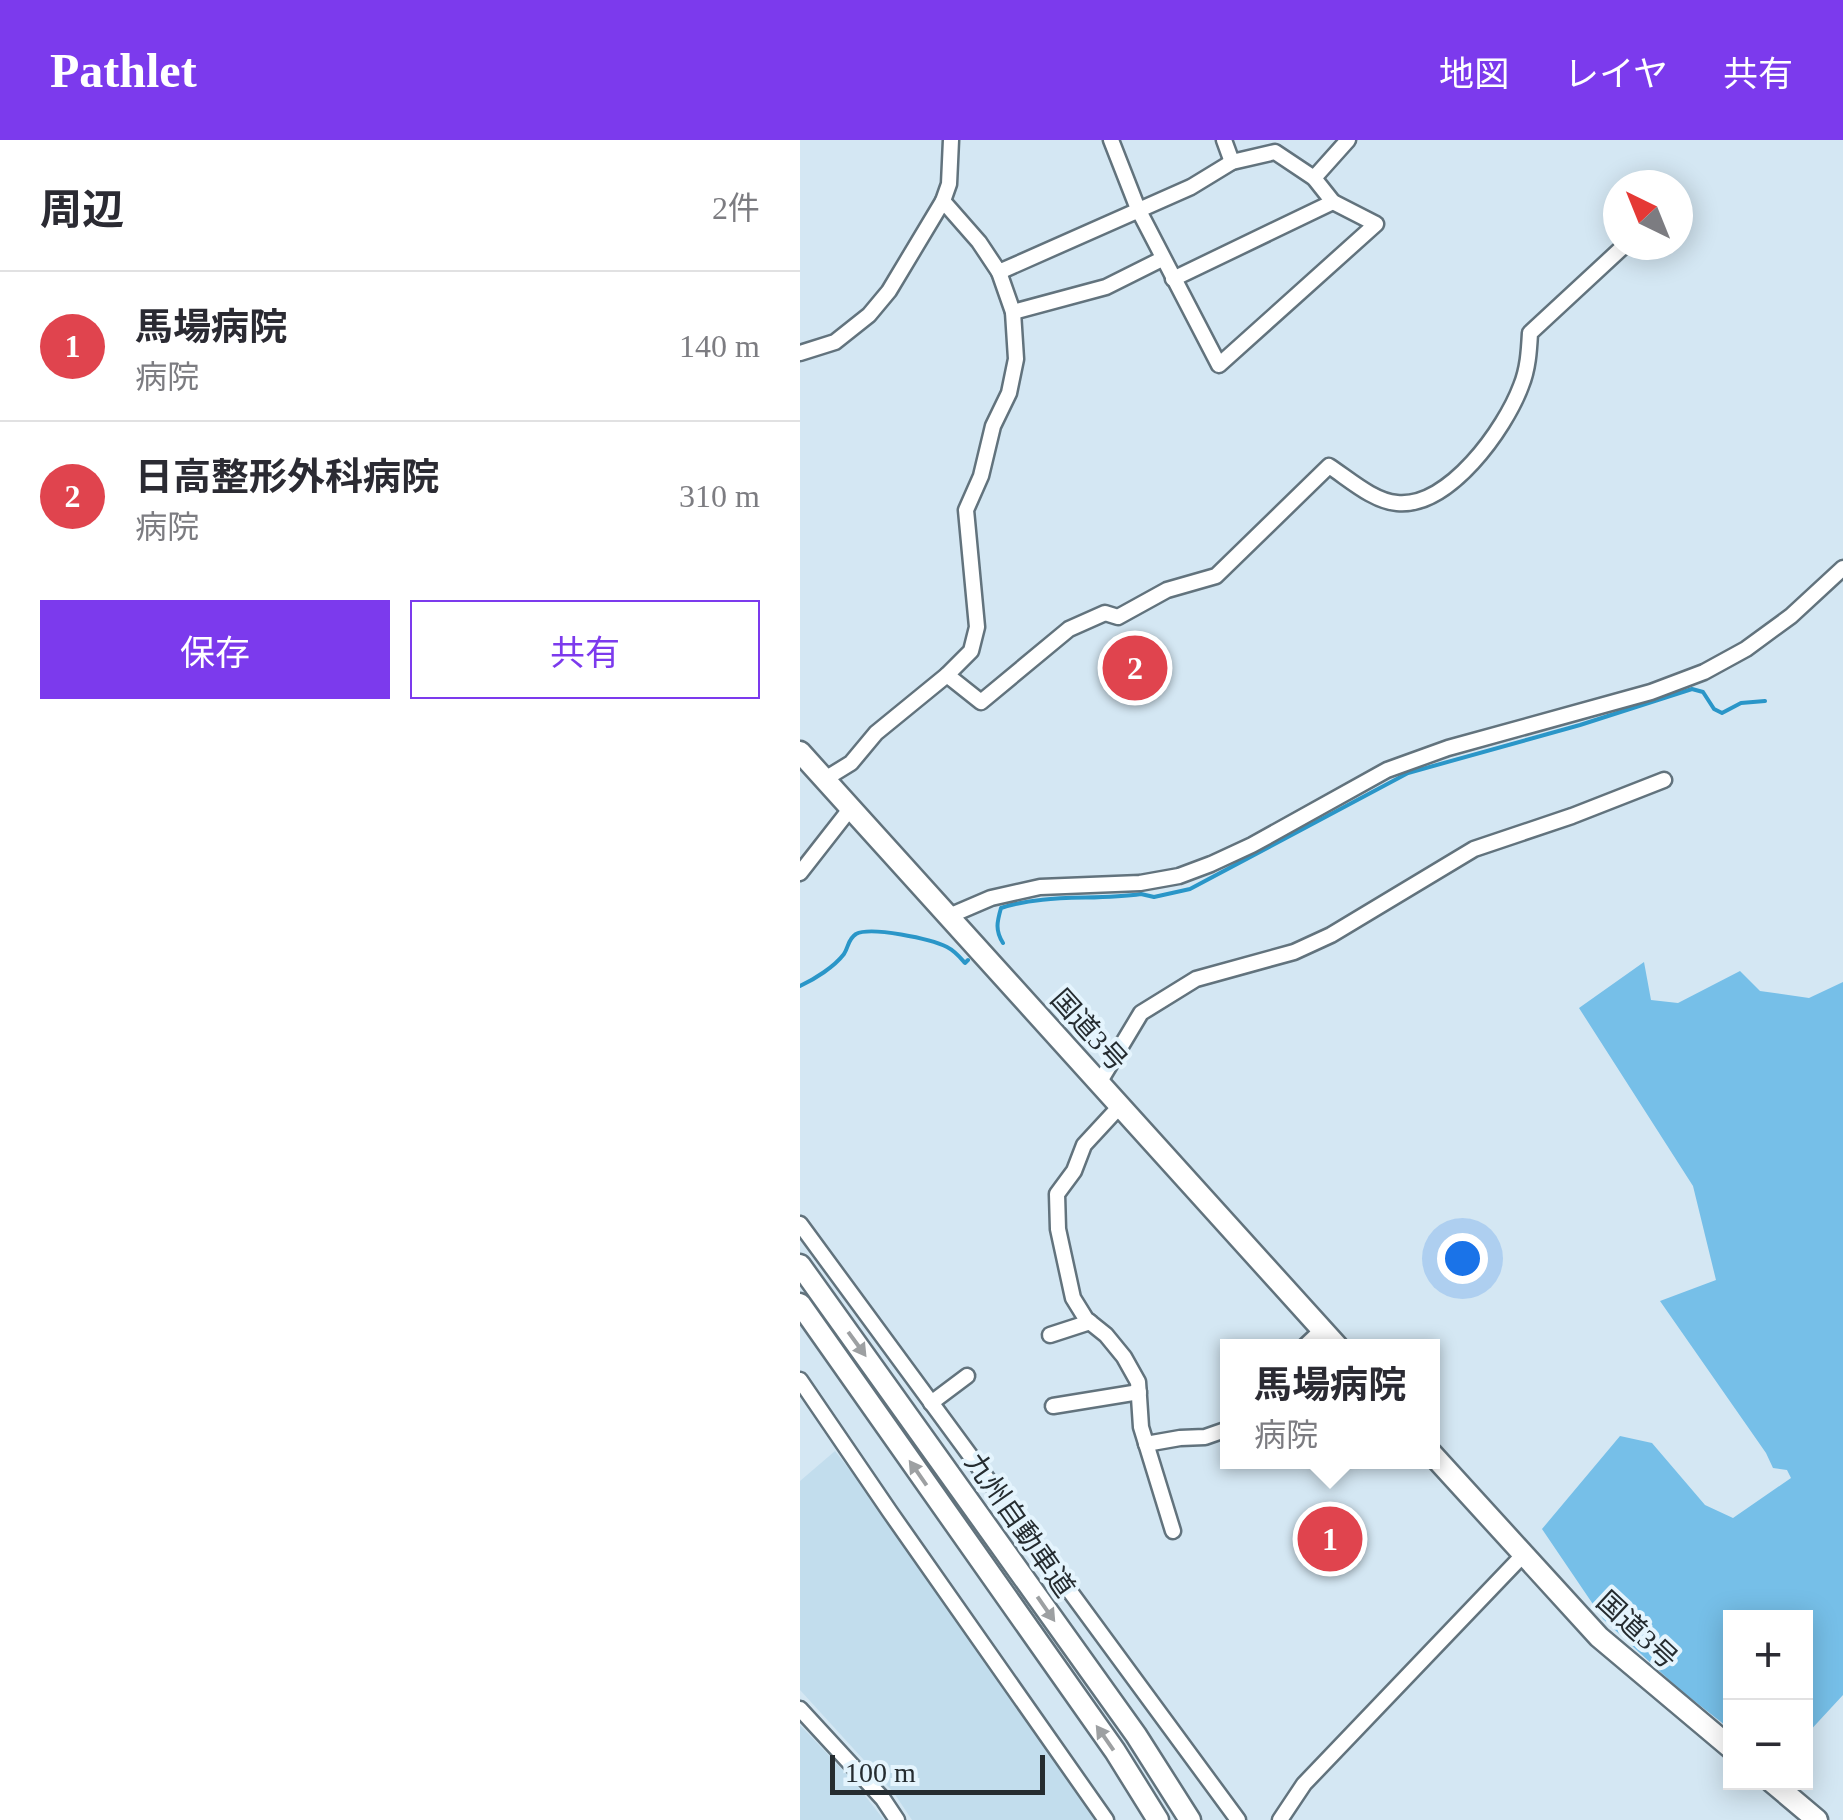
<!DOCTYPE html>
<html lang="ja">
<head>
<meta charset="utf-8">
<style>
	:root { --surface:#fff; --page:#f7f7f7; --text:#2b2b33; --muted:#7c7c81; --line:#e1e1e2; --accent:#7c3aed }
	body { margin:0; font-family:"Times New Roman","Noto Sans JP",serif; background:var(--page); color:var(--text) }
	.controls { position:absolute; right:30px; bottom:30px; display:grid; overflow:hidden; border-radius:0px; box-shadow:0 5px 25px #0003 }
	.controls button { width:90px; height:90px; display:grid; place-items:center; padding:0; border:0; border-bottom:2px solid var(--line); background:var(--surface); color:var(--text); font:50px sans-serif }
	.compass { position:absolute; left:803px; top:30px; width:90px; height:90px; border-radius:50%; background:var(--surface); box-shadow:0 5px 25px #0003; rotate:317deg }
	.scale { position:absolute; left:30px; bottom:25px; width:215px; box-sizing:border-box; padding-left:10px; border:5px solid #252c30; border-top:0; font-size:28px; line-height:35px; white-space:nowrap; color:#252c30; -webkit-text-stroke:8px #e4f4fd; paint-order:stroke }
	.you { position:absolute; left:662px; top:1118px; width:35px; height:35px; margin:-25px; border:8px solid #fff; border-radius:50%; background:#1a73e8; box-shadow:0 0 0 15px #1a73e833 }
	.badge { display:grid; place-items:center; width:65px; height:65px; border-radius:50%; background:var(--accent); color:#fff; font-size:32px; font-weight:700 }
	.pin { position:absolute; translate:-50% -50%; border:5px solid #fff; box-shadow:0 2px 10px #0006 }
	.popup { position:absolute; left:420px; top:1199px; width:220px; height:130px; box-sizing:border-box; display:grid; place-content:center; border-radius:0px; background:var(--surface); filter:drop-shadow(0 2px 8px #0005); font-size:32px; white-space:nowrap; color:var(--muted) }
	.popup b { font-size:38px; color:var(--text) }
	.popup::after { content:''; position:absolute; left:50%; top:100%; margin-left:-20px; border:20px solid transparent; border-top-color:var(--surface) }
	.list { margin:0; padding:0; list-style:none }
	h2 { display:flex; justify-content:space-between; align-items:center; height:130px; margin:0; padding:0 40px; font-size:42px }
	h2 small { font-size:32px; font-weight:400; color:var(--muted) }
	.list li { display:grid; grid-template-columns:65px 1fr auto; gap:30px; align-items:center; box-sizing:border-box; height:150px; padding:0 40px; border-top:2px solid var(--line) }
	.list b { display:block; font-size:38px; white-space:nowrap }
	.list p { margin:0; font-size:32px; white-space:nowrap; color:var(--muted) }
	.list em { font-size:32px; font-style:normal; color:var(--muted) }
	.actions { display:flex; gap:20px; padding:30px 40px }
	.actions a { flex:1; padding:22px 0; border:2px solid var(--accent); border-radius:0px; text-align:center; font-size:35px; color:var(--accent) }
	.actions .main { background:var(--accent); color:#fff }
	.map { position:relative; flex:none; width:1043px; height:1680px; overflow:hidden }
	header { display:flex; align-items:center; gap:60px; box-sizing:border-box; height:140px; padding:0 50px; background:var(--accent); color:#fff }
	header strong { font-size:48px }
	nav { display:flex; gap:55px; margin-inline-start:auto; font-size:35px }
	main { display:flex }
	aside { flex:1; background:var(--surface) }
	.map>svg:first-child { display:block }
	.built { fill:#c2dded }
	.green { fill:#76bfe8 }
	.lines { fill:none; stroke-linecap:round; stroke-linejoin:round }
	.stream { stroke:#2a96c8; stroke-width:4 }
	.minor-casing { stroke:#62737d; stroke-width:19 }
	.highway-casing { stroke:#62737d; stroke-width:25 }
	.minor { stroke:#fff; stroke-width:14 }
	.highway { stroke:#fff; stroke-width:20 }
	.oneway { fill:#9da0a2 }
	.labels { text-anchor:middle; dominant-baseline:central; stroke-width:8; stroke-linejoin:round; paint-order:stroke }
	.street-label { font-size:28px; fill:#252c30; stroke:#e4f4fd }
</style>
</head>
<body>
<header>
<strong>Pathlet</strong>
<nav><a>地図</a><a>レイヤ</a><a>共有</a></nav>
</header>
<main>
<aside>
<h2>周辺<small>2件</small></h2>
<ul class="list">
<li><span class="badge" style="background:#e0444e">1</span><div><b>馬場病院</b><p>病院</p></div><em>140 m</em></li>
<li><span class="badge" style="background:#e0444e">2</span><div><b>日高整形外科病院</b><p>病院</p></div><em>310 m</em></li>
</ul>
<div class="actions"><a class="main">保存</a><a>共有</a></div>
</aside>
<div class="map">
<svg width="1043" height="1680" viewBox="0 0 1043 1680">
	<rect width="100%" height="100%" fill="#d4e7f3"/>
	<g class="built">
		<polygon points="35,1311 70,1356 296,1680 112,1680 94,1653 0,1550 0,1341"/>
		<polygon points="0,1585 55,1643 84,1680 0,1680"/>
	</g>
	<polygon class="green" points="844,822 851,860 878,863 940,831 960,851 1009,858 1043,842 1043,1555 1006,1595 1006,1478 931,1478 930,1589 879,1549 803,1479 742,1389 820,1296 852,1303 905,1365 933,1378 991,1338 987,1330 973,1328 966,1313 860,1161 916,1140 893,1046 779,868"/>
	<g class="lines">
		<g class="stream">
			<path d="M203 803C195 790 197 782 201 768 246 753 294 761 341 754L354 757 390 749 608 633 780 585 892 549 903 552 914 569 922 573 941 563 965 561"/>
			<path d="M0 846C15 839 34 827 44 814 49 806 48 799 56 794 71 786 131 799 147 807 155 811 159 816 165 823L168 820"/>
		</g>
		<defs>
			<g id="minor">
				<polyline points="424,0 432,22"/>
				<polyline points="514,38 548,0"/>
				<polyline points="143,61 179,102 199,132 391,47 432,22 475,12 514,38 533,62 576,84 419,225 338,69 311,0"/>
				<polyline points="373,139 533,62"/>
				<polyline points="213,172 306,147 362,119"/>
				<polyline points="0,213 35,202 69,175 89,151 143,61 149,44 151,0"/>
				<polyline points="147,535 171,511 177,487 166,370 181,336 193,286 209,253 216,219 213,172 199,132"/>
				<path d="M25 639 51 623 76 593 147 535 181 562 269 489 305 473 318 477 367 450 416 436 529 326C549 339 573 361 597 363 649 368 705 289 721 246 728 229 729 211 730 193L825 105"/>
				<polyline points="0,733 50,669"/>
				<polyline points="149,776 191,758 240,747 340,743 379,736 411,724 452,705 587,630 648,608 851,552 904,532 946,509 991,476 1043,428"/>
				<polyline points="299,943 341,873 396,839 494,812 531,795 674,709 772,676 864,640"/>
				<polyline points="321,965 284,1005 274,1031 257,1054 258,1089 273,1158 286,1179 306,1195 324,1217 338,1242 341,1287 373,1391"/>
				<polyline points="0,1084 438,1680"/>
				<polyline points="250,1195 290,1182"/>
				<polyline points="505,1206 522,1190"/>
				<polyline points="0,1240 90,1372 306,1680"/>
				<polyline points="131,1263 167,1236"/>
				<polyline points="253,1266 339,1252"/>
				<polyline points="346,1304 380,1298 405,1297 428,1289"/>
				<polyline points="0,1569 83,1659 97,1680"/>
				<polyline points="480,1680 504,1644 724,1414"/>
			</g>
			<g id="highway">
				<polyline points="0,612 537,1206"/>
				<polyline points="0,1125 336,1595 390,1680"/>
				<polyline points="0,1164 315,1611 358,1680"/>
				<polyline points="632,1314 799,1497 931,1608"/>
				<polyline points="972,1642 1017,1680"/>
			</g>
		</defs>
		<use href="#minor" class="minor-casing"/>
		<use href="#highway" class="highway-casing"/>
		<use href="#minor" class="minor"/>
		<use href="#highway" class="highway"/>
	</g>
	<defs><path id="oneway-solid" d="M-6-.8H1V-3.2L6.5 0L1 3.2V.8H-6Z" transform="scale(2.5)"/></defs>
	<g class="oneway">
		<use href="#oneway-solid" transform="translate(57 1204) rotate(54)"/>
		<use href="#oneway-solid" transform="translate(118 1333) rotate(-125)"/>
		<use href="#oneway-solid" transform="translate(246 1469) rotate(55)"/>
		<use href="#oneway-solid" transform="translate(305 1598) rotate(-125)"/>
	</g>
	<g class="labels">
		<g class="street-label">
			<text transform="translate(289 890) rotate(48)">国道3号</text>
			<text transform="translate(220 1385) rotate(55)">九州自動車道</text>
			<text transform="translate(837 1490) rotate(43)">国道3号</text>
		</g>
	</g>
</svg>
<div class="controls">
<button>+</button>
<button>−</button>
</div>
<svg class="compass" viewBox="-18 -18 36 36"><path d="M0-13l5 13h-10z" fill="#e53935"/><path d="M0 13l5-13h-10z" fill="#7c7c81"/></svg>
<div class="scale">100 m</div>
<div class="you"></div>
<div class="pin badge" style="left:530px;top:1399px;background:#e0444e">1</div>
<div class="popup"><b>馬場病院</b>病院</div>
<div class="pin badge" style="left:335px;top:528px;background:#e0444e">2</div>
</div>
</main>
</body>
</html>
